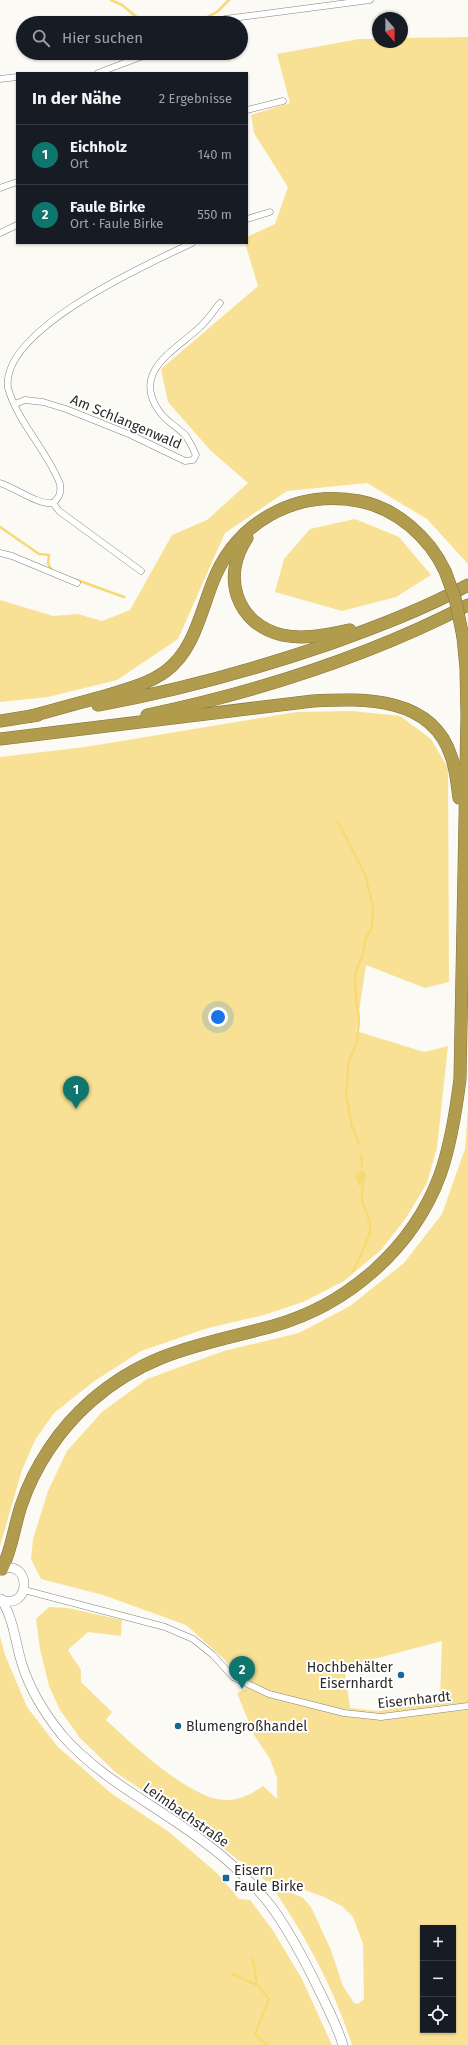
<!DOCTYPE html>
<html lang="de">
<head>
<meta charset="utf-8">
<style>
	:root { --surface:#171b24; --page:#20242c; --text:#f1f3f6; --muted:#9ea1a6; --line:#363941; --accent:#0f766e }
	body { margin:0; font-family:"Fira Sans",sans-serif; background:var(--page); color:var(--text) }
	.controls { position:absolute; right:12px; bottom:12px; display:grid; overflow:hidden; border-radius:0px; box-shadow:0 1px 3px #0004 }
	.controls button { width:36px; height:36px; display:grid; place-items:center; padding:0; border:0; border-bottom:1px solid var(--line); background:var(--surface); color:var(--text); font:20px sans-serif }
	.compass { position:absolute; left:372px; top:12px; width:36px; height:36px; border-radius:50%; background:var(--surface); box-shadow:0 1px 3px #0004; rotate:159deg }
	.you { position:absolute; left:218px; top:1017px; width:14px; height:14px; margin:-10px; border:3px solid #fff; border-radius:50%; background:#1a73e8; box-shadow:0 0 0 6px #1a73e833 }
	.badge { display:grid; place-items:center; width:26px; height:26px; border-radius:50%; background:var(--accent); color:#fff; font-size:13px; font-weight:700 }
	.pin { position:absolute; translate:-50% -33px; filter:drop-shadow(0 1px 2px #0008) }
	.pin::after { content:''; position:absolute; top:21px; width:14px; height:12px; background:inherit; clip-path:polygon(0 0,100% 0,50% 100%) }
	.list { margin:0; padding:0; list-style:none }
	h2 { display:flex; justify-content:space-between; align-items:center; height:52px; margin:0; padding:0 16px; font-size:17px }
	h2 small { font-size:13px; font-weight:400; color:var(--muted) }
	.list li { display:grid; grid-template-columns:26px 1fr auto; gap:12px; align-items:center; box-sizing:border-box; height:60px; padding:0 16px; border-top:1px solid var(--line) }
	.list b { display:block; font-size:15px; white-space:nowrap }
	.list p { margin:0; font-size:13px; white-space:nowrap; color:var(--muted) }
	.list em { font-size:13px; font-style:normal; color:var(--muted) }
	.icon { flex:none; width:22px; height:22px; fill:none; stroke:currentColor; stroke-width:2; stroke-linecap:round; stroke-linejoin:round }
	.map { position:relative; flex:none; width:468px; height:2045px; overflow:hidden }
	.search { position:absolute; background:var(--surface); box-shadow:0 1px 3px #0004; left:16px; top:16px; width:232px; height:44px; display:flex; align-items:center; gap:10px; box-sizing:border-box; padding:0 14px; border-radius:22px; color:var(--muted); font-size:15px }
	.panel { position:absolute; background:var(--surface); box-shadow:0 1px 3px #0004; left:16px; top:72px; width:232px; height:172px; border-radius:0px }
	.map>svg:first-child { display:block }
	.green { fill:#f8e194; fill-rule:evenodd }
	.water { fill:#f7da74 }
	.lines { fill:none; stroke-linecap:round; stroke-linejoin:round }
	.stream { stroke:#f7da74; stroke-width:2.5 }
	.minor-casing { stroke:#84837e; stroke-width:7 }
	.secondary-casing { stroke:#84837e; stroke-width:10 }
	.motorway-casing { stroke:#827440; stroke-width:13 }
	.minor { stroke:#fff; stroke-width:6 }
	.secondary { stroke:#fff; stroke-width:9 }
	.motorway { stroke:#b19b4c; stroke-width:12 }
	.motorway-bridge-casing { stroke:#827440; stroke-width:13; stroke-linecap:butt }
	.motorway-bridge { stroke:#b19b4c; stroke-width:12 }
	.poi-dot { fill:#196598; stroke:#fff; stroke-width:1.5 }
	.labels { text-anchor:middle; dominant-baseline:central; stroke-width:4; stroke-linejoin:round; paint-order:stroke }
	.street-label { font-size:14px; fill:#2b2b29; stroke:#fff }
	.poi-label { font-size:14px; fill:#2b2b29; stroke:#fff; text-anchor:start }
</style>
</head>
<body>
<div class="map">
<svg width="468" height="2045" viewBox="0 0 468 2045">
	<rect width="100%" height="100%" fill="#fbfaf5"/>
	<g class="green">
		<polygon points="468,37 468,564 427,519 367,483 287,491 225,533 178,639 117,680 48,697 0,702 0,600 53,616 78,614 102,621 130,610 172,535 207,520 248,483 211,451 168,402 161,369 258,286 245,243 247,243 247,237 275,224 288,187 254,133 251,115 290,103 277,54 359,39 378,39 378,42 402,42 402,38"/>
		<polygon points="355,519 399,537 431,575 396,597 342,611 275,592 284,559 310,529"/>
		<polygon points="352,711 400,716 431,739 448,768 449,982 425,988 366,965 356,1031 424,1052 448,1046 437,1147 427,1183 406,1218 381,1250 344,1281 303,1302 264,1315 208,1328 141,1351 93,1382 54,1413 35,1440 22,1470 0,1546 0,757 85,747 297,712"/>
		<path d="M468 1108V2045H352C335 1991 308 1940 276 1893L282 1890 302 1897 311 1907 331 1950 343 1986 354 2003 358 2004 364 1999 363 1944 353 1917 342 1906 324 1897 294 1886 266 1881 177 1813 115 1772 80 1738 60 1710 49 1686 40 1649 36 1619 49 1607 68 1608 122 1620 121 1636 88 1632 68 1650 81 1670V1682L112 1712 106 1720C132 1744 189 1798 224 1800 238 1801 252 1794 263 1786L277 1799V1778L270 1759 254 1735 237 1693 247 1688 251 1678 232 1669 223 1658 186 1625 103 1595 41 1579 31 1559 33 1539 48 1491 67 1451 102 1412 147 1379 224 1351 299 1333 350 1306 404 1263 442 1214 465 1149ZM442 1641 440 1701 378 1711 350 1708 344 1667ZM423 1928H453V2030H423Z"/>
		<polygon points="0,1636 5,1655 27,1707 58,1747 112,1794 169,1832 218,1874 239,1899 250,1900 272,1929 302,1979 332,2045 0,2045"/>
	</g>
	<polygon class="water" points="361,1170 365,1172 366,1177 363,1187 359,1186 355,1176"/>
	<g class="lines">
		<g class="stream">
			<polyline points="111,0 122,5 144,23"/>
			<polyline points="195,23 217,12 229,0"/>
			<polyline points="0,527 39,554 49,555 48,564 52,570"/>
			<polyline points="77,580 124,597"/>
			<polyline points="338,822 365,874 373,906 372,928 366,938 363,954 355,974 356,998 359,1018 357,1043 349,1060 346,1095 352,1127 359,1143"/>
			<polyline points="361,1155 362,1166"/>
			<path d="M353 1271C358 1259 372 1236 370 1223 367 1208 359 1205 363 1187"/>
			<polyline points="253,1959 257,1985 269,1999 255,2034 267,2045"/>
			<polyline points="232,1974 257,1985"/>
		</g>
		<defs>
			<g id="minor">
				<polyline points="214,23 225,19 370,0"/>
				<polyline points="98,73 151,53"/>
				<polyline points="0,79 17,77"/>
				<polyline points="247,110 283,101"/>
				<polyline points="0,188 17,182"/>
				<polyline points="247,219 270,212"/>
				<polyline points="0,233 17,225"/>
				<path d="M15 404 25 400 43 402 66 409 131 435 185 461 193 460 196 455C193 448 190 442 186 436 178 427 165 421 159 411 131 371 176 350 200 327 208 320 213 311 220 303"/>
				<path d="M0 483C16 488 38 505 53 503"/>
				<path d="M53 503C60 497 61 493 60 484 47 450 18 423 8 388 0 329 150 263 192 243"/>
				<polyline points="53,503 59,511 141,571"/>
				<polyline points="0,553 12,556 77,583"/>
				<polyline points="24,1590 165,1627 193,1639 213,1655 233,1677 269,1694 344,1713 381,1717 468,1706"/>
			</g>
			<g id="secondary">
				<path d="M0 1570C32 1556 32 1613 0 1599"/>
				<path d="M1 1599C14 1619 15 1642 22 1664 30 1690 45 1714 62 1735 95 1773 138 1796 179 1824 212 1846 246 1874 271 1906 290 1932 305 1961 319 1990 328 2008 337 2026 343 2045"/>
			</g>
			<g id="motorway">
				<path d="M247 538C221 576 236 624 282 635 305 640 328 634 350 630"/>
				<path d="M98 705C177 691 253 670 329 644 376 627 424 609 468 585"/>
				<path d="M147 715C256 692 369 656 468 605"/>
				<path d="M31 716C55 710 78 703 101 697 124 690 147 685 166 671 193 651 200 615 212 584 235 523 294 489 359 501 396 508 429 537 445 571"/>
				<polyline points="0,721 38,715"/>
				<path d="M0 739 313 701C365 698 432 697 451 756 456 769 457 784 459 798"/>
				<path d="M2 1569C12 1549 14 1527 21 1506 34 1467 59 1429 91 1401 148 1351 203 1345 273 1326 348 1305 413 1248 440 1175 451 1144 456 1111 460 1079L467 716 466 668 463 637"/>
			</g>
		</defs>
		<use href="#minor" class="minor-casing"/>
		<use href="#secondary" class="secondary-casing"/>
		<use href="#motorway" class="motorway-casing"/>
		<use href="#minor" class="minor"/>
		<use href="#secondary" class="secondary"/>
		<use href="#motorway" class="motorway"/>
		<defs>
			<polyline id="motorway-bridge" points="445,571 455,598 463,637"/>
		</defs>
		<use href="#motorway-bridge" class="motorway-bridge-casing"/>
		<use href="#motorway-bridge" class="motorway-bridge"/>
	</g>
	<g class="poi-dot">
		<circle cx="401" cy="1675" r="4"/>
		<circle cx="178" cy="1726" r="4"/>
		<rect x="222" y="1874" width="8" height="8" rx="2"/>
	</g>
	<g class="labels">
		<g class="street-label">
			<text transform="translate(126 422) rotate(23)">Am Schlangenwald</text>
			<text transform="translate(414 1700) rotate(-6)">Eisernhardt</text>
			<text transform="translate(186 1815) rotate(35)">Leimbachstraße</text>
		</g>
		<g class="poi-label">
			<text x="393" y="1667" text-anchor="end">Hochbehälter<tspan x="393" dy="16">Eisernhardt</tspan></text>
			<text x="186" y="1726">Blumengroßhandel</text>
			<text x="234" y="1870">Eisern<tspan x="234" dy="16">Faule Birke</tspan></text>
		</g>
	</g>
</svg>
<div class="controls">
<button>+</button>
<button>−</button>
<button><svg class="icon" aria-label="locate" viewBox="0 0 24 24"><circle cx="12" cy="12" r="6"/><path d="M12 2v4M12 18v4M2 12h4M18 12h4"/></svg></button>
</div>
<svg class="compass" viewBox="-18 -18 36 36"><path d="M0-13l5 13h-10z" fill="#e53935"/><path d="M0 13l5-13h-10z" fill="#9ea1a6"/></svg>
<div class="you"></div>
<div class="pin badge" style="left:76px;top:1109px">1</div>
<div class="pin badge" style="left:242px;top:1689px">2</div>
<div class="search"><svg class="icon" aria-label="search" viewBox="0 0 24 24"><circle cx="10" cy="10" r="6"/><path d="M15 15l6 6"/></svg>Hier suchen</div>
<section class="panel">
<h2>In der Nähe<small>2 Ergebnisse</small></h2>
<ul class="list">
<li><span class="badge">1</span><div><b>Eichholz</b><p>Ort</p></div><em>140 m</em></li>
<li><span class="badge">2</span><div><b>Faule Birke</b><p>Ort · Faule Birke</p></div><em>550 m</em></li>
</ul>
</section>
</div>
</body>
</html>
